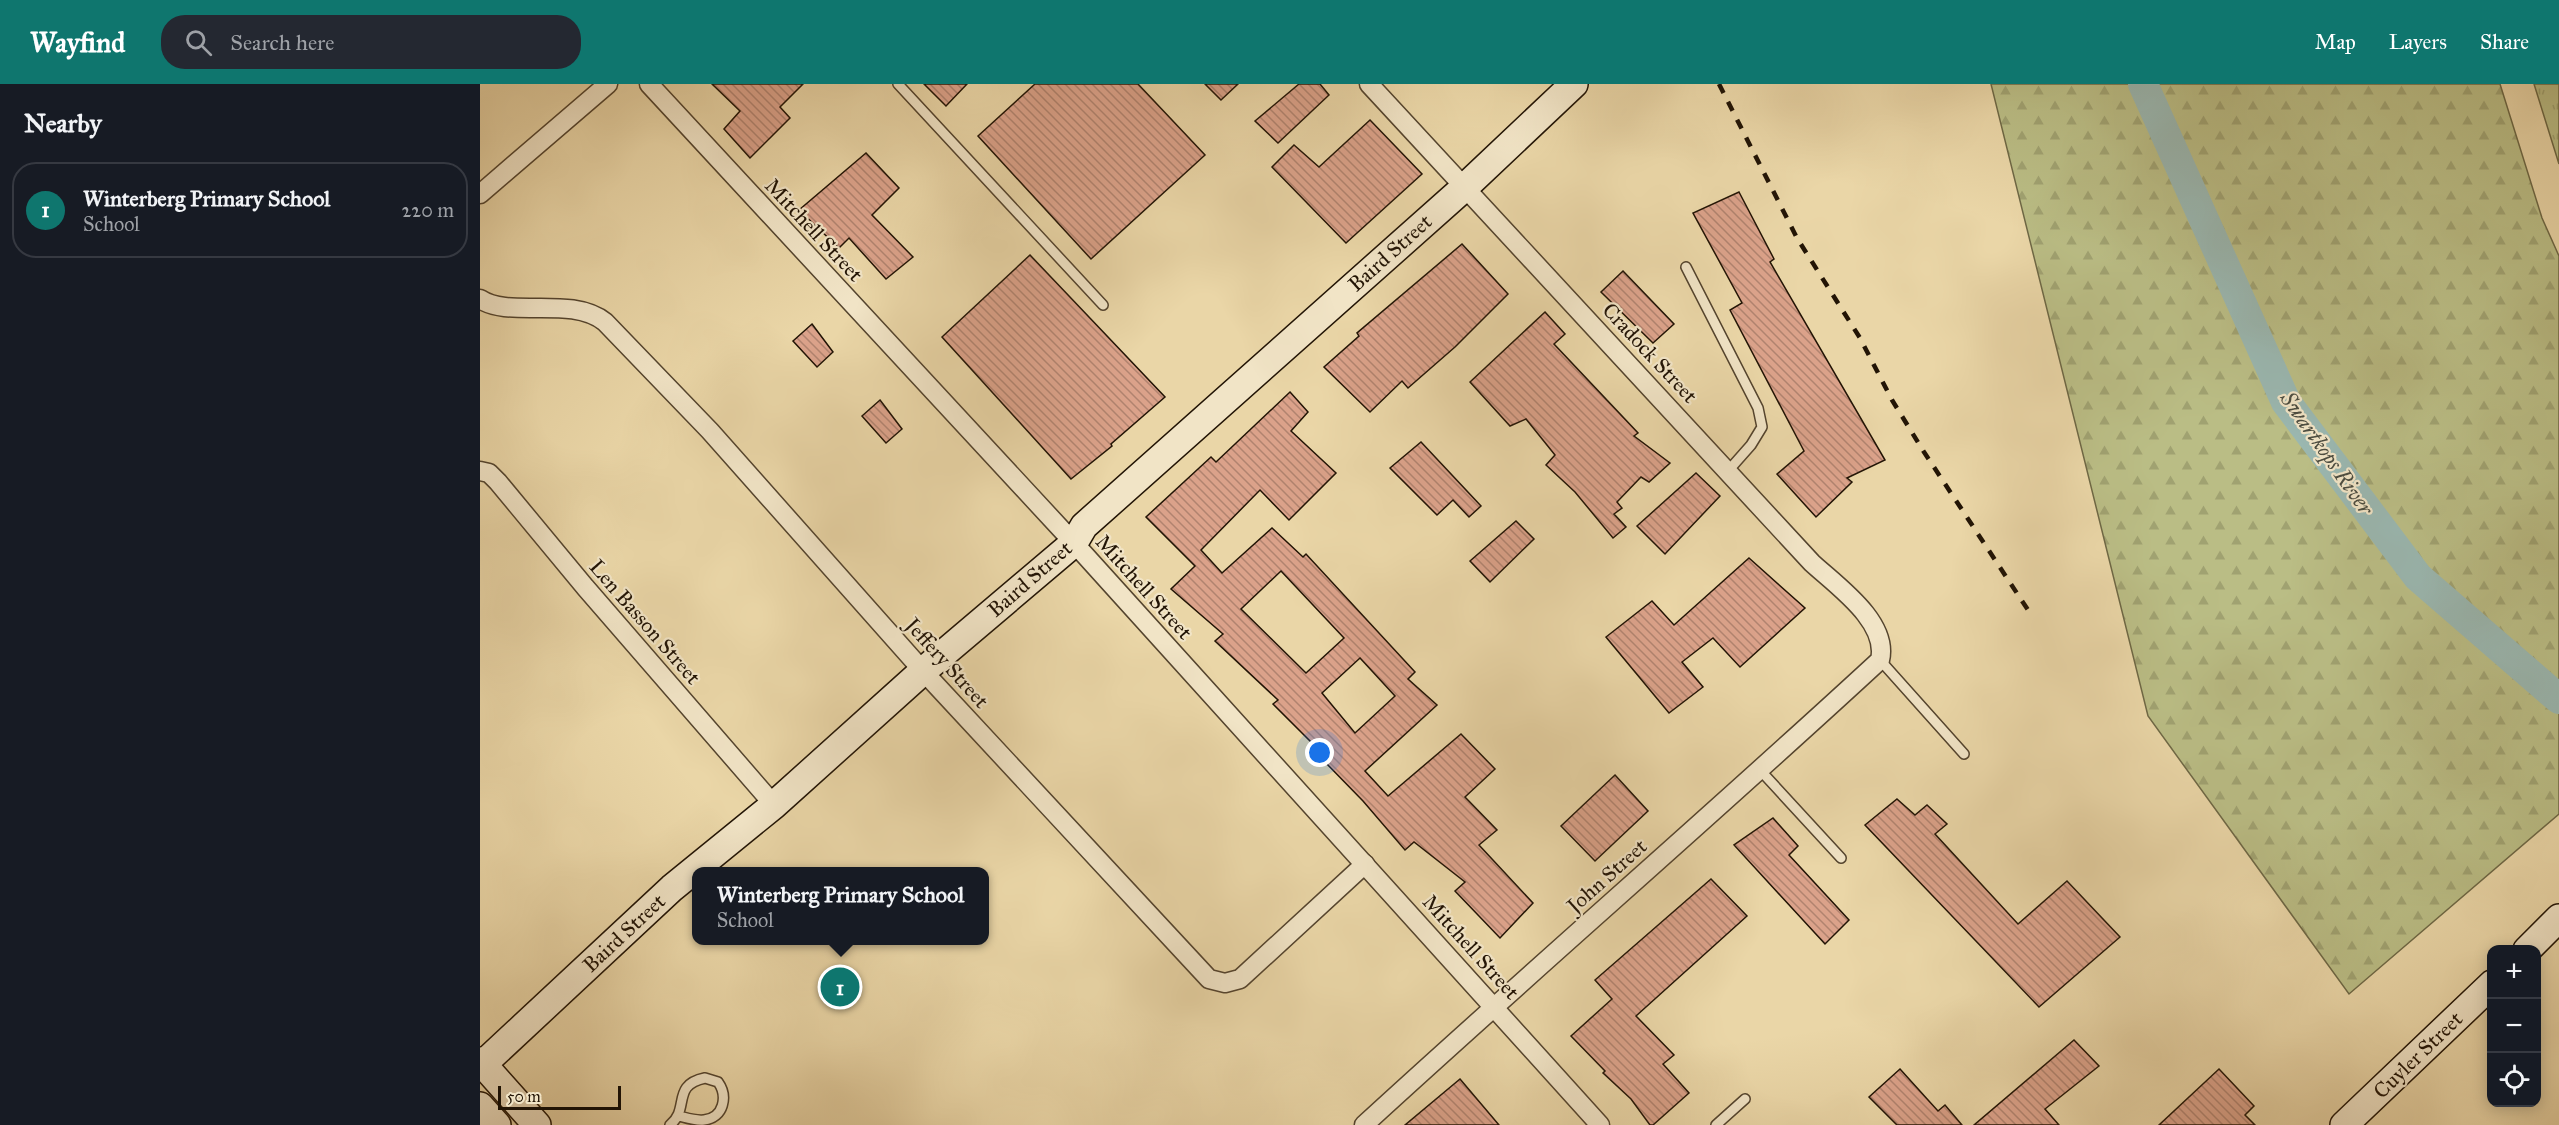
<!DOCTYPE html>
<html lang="en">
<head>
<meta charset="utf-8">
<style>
	:root { --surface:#171b24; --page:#242831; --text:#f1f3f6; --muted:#9ea1a6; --line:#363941; --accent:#0f766e }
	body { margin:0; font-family:"IM FELL Great Primer",serif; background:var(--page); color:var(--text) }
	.controls { position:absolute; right:18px; bottom:18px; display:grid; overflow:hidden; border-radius:12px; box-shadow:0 3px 15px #0003 }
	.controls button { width:54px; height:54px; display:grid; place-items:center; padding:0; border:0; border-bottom:2px solid var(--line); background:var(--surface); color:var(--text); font:30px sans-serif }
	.scale { position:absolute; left:18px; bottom:15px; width:123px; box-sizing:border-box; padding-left:6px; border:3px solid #221405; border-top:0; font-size:16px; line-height:21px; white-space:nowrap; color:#221405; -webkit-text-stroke:4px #f1e4c6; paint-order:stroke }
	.you { position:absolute; left:840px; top:669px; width:21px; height:21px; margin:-15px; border:4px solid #fff; border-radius:50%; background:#1a73e8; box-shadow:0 0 0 9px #1a73e833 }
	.badge { display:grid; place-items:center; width:39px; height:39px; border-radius:50%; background:var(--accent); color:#fff; font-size:20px; font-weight:700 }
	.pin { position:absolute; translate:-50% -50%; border:3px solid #fff; box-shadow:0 2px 6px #0006 }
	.popup { position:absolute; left:212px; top:783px; width:297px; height:78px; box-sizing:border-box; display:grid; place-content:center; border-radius:12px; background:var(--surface); filter:drop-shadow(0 2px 4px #0005); font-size:20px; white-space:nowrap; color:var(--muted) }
	.popup b { font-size:22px; color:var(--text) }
	.popup::after { content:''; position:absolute; left:50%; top:100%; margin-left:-12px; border:12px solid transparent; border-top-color:var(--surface) }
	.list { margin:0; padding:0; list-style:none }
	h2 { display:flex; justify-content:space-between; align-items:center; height:78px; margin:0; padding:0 24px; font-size:26px }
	h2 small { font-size:20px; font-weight:400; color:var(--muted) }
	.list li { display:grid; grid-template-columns:39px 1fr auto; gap:18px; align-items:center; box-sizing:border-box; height:96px; margin:0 12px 12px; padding:0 12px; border:2px solid var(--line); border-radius:24px }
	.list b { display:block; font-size:22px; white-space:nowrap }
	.list p { margin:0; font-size:20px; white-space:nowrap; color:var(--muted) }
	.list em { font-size:20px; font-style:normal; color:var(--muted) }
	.icon { flex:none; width:33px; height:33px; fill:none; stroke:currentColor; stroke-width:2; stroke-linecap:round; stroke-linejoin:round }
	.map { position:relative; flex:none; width:2079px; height:1041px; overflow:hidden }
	header { display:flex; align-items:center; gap:36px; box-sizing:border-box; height:84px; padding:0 30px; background:var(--accent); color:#fff }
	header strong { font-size:28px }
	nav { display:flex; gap:33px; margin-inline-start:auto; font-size:21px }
	.search { width:420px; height:54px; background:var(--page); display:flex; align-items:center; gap:15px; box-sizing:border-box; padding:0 21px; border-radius:24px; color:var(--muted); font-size:22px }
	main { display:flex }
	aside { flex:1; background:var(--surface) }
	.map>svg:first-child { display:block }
	.grass { fill:url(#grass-tufts); stroke:#6e6845; stroke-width:1.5 }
	.forest { fill:url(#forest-firs); stroke:#6e6845; stroke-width:1.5 }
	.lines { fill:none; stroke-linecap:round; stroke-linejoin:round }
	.river { stroke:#9ab7b0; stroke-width:30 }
	.building { fill:url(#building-back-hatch); stroke:#221405; stroke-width:1.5; fill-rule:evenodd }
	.lane-casing { stroke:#54442e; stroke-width:12 }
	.street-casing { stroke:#54442e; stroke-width:21 }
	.secondary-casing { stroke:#221405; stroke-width:30 }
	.lane { stroke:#f1e4c6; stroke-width:9 }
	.street { stroke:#f1e4c6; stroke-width:18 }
	.secondary { stroke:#f1e4c6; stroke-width:27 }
	.rail { stroke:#221405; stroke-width:4.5; stroke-dasharray:10 10; stroke-linecap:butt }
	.labels { text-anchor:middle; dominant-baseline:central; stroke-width:4.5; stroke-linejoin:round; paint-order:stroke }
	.street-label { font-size:21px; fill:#221405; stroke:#f1e4c6 }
	.water-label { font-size:22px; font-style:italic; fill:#4c4d41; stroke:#f1e4c6 }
</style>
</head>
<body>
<header>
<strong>Wayfind</strong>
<div class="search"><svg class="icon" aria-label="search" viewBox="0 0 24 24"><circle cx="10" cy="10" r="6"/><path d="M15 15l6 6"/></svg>Search here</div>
<nav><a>Map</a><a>Layers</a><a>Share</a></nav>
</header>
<main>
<aside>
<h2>Nearby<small></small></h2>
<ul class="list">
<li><span class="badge">1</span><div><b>Winterberg Primary School</b><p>School</p></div><em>220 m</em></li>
</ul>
</aside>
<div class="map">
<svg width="2079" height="1041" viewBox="0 0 2079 1041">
	<defs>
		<pattern id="grass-tufts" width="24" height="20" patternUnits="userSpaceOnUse" patternTransform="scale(1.5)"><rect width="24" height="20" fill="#babd85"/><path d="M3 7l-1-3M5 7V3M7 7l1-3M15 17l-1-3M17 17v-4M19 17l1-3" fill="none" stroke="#a0a271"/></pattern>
		<pattern id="forest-firs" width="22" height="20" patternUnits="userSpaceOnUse" patternTransform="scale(1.5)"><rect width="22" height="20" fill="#babd85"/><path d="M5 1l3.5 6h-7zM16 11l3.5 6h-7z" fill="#a0a271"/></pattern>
		<pattern id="building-back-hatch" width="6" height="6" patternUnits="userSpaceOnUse" patternTransform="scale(1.5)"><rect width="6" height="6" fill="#dba28a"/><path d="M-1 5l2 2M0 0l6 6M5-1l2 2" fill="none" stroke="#b1836f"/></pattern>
	</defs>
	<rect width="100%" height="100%" fill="#ead6a7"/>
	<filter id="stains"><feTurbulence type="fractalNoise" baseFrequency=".00333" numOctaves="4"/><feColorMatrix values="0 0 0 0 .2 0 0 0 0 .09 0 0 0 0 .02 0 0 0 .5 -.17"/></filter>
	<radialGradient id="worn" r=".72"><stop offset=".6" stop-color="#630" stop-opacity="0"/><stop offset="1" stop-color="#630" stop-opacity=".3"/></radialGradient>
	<polygon class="grass" points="2054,0 2079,0 2079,80"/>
	<polygon class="forest" points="1511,0 2020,0 2062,134 2079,172 2079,730 1869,910 1668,632"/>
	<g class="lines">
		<polyline class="river" points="1663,0 1806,318 1938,493 2079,615"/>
	</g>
	<g class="building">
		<polygon points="232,0 323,0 300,23 310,34 270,74 244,45 260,27"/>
		<polygon points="444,0 487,0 466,22"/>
		<polygon points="555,0 658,0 725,71 611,175 498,52"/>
		<polygon points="725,0 758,0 741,16"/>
		<polygon points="819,0 840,0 849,11 798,59 775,37"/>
		<polygon points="890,36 942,90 866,159 792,83 814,61 839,83"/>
		<polygon points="386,69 419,104 392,131 433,173 406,195 369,154 359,164 319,126"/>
		<polygon points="1259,108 1294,175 1290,178 1405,376 1367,394 1372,398 1336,433 1297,390 1324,367 1250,226 1262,219 1213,129"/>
		<polygon points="982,160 1028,210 975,263 928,304 922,297 890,328 844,283 879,252 877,249"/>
		<polygon points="550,171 685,313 631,360 632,362 591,395 462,253"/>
		<polygon points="1143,187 1194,240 1173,259 1121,208"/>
		<polygon points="1065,228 1085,250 1074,260 1158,349 1154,352 1190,379 1169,398 1161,393 1137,418 1142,424 1134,430 1146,443 1133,454 1095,408 1066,381 1075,371 1046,335 1030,342 990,298"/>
		<polygon points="332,240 353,268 337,283 313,257"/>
		<path d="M810 308 828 328 811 347 856 389 809 436 780 406 721 466 742 489 792 444 823 473 826 470 935 588 928 595 957 621 885 687 908 712 981 650 1015 685 985 713 1017 746 999 761 1053 819 1020 854 975 807 985 798 934 758 925 766 883 717 844 677 847 674 793 620 798 616 735 557 743 550 691 505 715 482 666 433 731 373 736 378ZM801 487 864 554 826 589 761 525ZM880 574 915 612 875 649 842 609Z"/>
		<polygon points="400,316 422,345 406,359 382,332"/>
		<polygon points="941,358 1001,422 989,433 973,416 957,431 910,384"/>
		<polygon points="1216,389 1240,412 1185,470 1157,442"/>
		<polygon points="1036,437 1054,455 1010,498 990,477"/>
		<polygon points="1269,474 1325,524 1260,583 1233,554 1202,578 1223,603 1189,629 1126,553 1172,517 1194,541"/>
		<polygon points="1135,691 1168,727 1115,777 1081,742"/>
		<polygon points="1417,715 1435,731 1447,721 1467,740 1455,750 1538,840 1587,797 1640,853 1559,923 1385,741"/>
		<polygon points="1293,734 1318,762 1309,771 1369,836 1345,860 1254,761"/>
		<polygon points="1231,795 1267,832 1156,932 1194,971 1183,980 1209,1009 1173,1041 1170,1041 1151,1015 1123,989 1125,987 1091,952 1132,915 1115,896"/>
		<polygon points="1594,956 1619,982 1565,1025 1579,1041 1494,1041"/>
		<polygon points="1420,985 1458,1027 1465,1021 1482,1041 1417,1041 1389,1013"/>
		<polygon points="1739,985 1774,1022 1765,1031 1775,1041 1679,1041"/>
		<polygon points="980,995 1019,1041 925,1041"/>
	</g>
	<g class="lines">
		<defs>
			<g id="lane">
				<polyline points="418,0 623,221"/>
				<polyline points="1206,183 1278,324 1282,343 1271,361 1248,387"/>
				<polyline points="1400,576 1484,670"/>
				<polyline points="1280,686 1361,774"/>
				<path d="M190 1041C210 1025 191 1001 225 994L238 998C248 1012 244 1034 224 1036 215 1037 207 1034 199 1032"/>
				<polyline points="1236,1041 1265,1015"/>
			</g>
			<g id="street">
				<polyline points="169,0 594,459 1120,1041"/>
				<polyline points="0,110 128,0"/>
				<path d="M0 215C29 235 91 211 125 238L230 347 443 587 729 895 745 899 760 895 885 780"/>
				<polyline points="0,387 9,389 18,398 105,503 294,721"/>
				<path d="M884 1041C1055 884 1230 733 1400 576 1409 538 1357 502 1332 479L889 0"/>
			</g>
			<g id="secondary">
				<polyline points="2047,866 2079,834"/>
				<polyline points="0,977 57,1041"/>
				<polyline points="0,983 192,804 294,721 443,587 594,459 604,442 985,103 1094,0"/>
				<polyline points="0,1022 17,1041"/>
				<polyline points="1864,1041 2012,900"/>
			</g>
		</defs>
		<use href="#lane" class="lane-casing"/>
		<use href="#street" class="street-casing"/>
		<use href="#secondary" class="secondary-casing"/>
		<use href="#lane" class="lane"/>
		<use href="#street" class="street"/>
		<use href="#secondary" class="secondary"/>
		<polyline class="rail" points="1239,0 1317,154 1380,254 1412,316 1444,368 1548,526"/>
	</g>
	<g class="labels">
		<g class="street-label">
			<text transform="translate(334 146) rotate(47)">Mitchell Street</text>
			<text transform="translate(910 169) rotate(-42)">Baird Street</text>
			<text transform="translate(1170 269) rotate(47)">Cradock Street</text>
			<text transform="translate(550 495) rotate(-41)">Baird Street</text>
			<text transform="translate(664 503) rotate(48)">Mitchell Street</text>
			<text transform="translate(165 538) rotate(49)">Len Basson Street</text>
			<text transform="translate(467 579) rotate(48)">Jeffery Street</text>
			<text transform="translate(1127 792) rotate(-42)">John Street</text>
			<text transform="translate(144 849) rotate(-43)">Baird Street</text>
			<text transform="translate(991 863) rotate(48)">Mitchell Street</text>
			<text transform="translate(1938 971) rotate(-44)">Cuyler Street</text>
		</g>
		<g class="water-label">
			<text transform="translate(1847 369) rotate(55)">Swartkops River</text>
		</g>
	</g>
	<rect width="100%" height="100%" filter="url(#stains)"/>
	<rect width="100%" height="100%" fill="url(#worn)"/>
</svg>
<div class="controls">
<button>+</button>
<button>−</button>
<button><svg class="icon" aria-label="locate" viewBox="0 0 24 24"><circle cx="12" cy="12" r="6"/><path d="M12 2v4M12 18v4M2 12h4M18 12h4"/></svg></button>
</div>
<div class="scale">50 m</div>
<div class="you"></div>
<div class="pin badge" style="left:360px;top:903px">1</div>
<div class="popup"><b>Winterberg Primary School</b>School</div>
</div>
</main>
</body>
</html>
